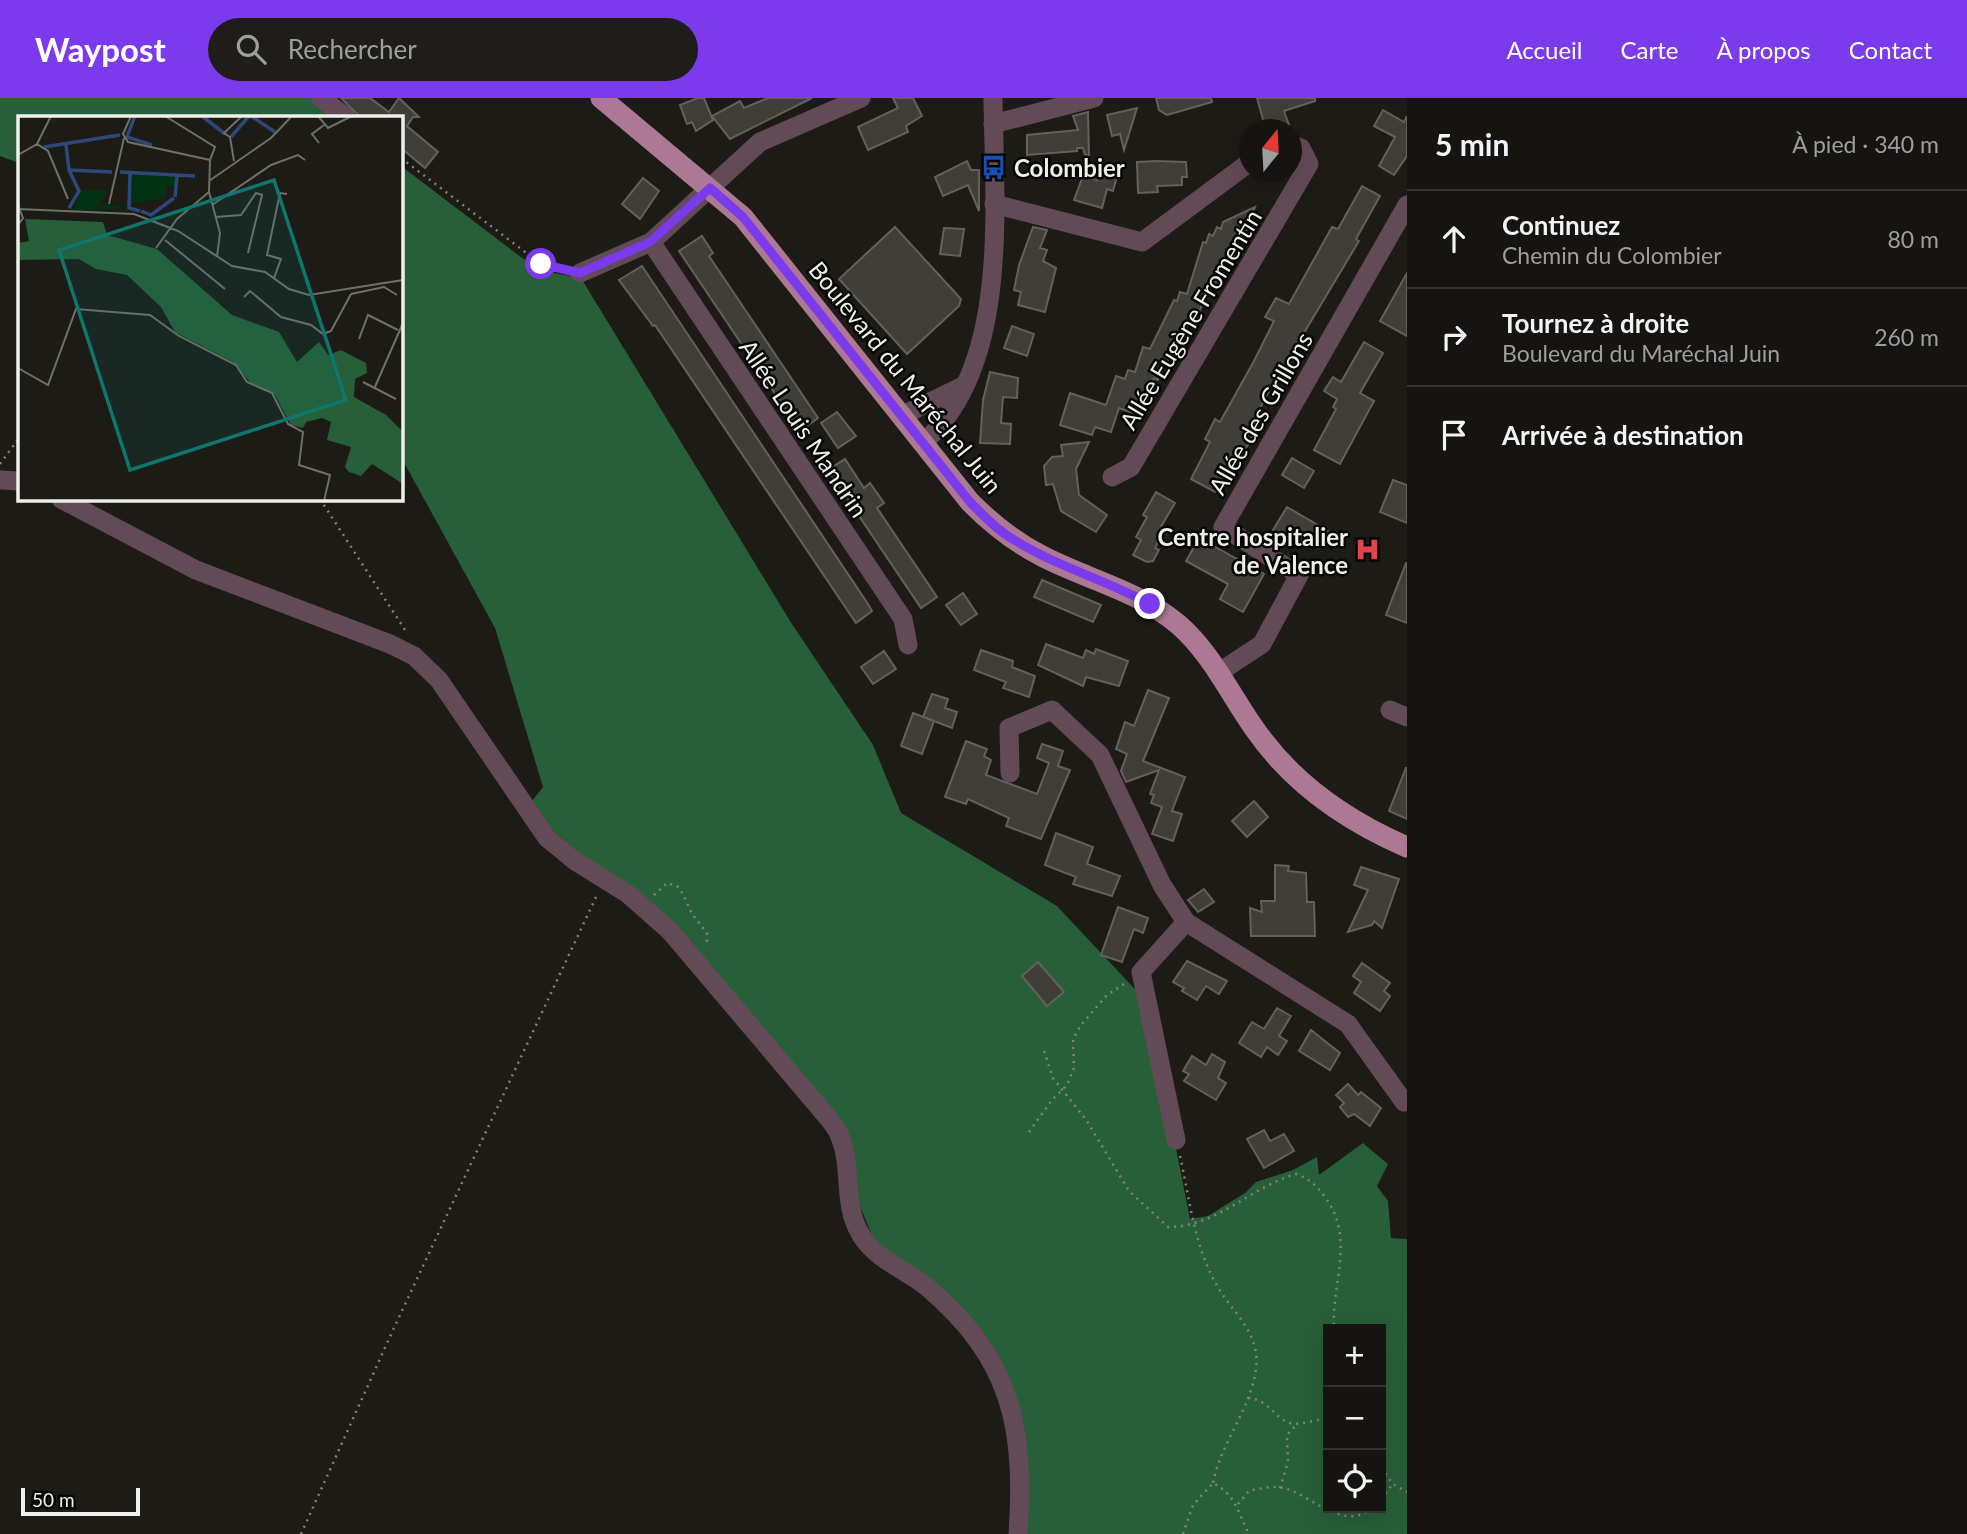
<!DOCTYPE html>
<html lang="fr">
<head>
<meta charset="utf-8">
<style>
	:root { --surface:#151410; --page:#1e1d19; --text:#f1f3f6; --muted:#9d9e9f; --line:#343330; --accent:#7c3aed }
	body { margin:0; font-family:Lato,sans-serif; background:var(--page); color:var(--text) }
	.controls { position:absolute; right:21px; bottom:21px; display:grid; overflow:hidden; border-radius:0px; box-shadow:0 7px 28px #0002 }
	.controls button { width:63px; height:63px; display:grid; place-items:center; padding:0; border:0; border-bottom:2px solid var(--line); background:var(--surface); color:var(--text); font:35px sans-serif }
	.compass { position:absolute; left:1239px; top:21px; width:63px; height:63px; border-radius:50%; background:var(--surface); box-shadow:0 7px 28px #0002; rotate:18deg }
	.scale { position:absolute; left:21px; bottom:18px; width:119px; box-sizing:border-box; padding-left:7px; border:4px solid #efefeb; border-top:0; font-size:19px; line-height:24px; white-space:nowrap; color:#efefeb; -webkit-text-stroke:5px #060605; paint-order:stroke }
	.stop { position:absolute; width:21px; height:21px; margin:-16px; border:5px solid #7c3aed; border-radius:50%; background:#fff }
	.stop.end { background:#7c3aed; border-color:#fff; box-shadow:0 2px 7px #0008 }
	.list { margin:0; padding:0; list-style:none }
	h2 { display:flex; justify-content:space-between; align-items:center; height:91px; margin:0; padding:0 28px; font-size:30px }
	h2 small { font-size:23px; font-weight:400; color:var(--muted) }
	.list li { display:grid; grid-template-columns:46px 1fr auto; gap:21px; align-items:center; box-sizing:border-box; height:98px; padding:0 28px; border-top:2px solid var(--line) }
	.list b { display:block; font-size:26px; white-space:nowrap }
	.list p { margin:0; font-size:23px; white-space:nowrap; color:var(--muted) }
	.list em { font-size:23px; font-style:normal; color:var(--muted) }
	.icon { flex:none; width:38px; height:38px; fill:none; stroke:currentColor; stroke-width:2; stroke-linecap:round; stroke-linejoin:round }
	.map { position:relative; flex:none; width:1407px; height:1436px; overflow:hidden }
	header { display:flex; align-items:center; gap:42px; box-sizing:border-box; height:98px; padding:0 35px; background:var(--accent); color:#fff }
	header strong { font-size:33px }
	nav { display:flex; gap:38px; margin-inline-start:auto; font-size:24px }
	.search { width:490px; height:63px; background:var(--page); display:flex; align-items:center; gap:18px; box-sizing:border-box; padding:0 24px; border-radius:38px; color:var(--muted); font-size:26px }
	main { display:flex }
	aside { flex:1; background:var(--surface) }
	.map>svg:first-child { display:block }
	.forest { fill:#275f38; fill-rule:evenodd }
	.building { fill:#3f3e39; stroke:#62615b; stroke-width:2 }
	.lines { fill:none; stroke-linecap:round; stroke-linejoin:round }
	.path { stroke:#83827e; stroke-width:2.5; stroke-dasharray:2 5; stroke-linecap:butt }
	.minor { stroke:#634a57; stroke-width:19 }
	.major { stroke:#ac7894; stroke-width:21 }
	.route { stroke:#7c3aed; stroke-width:9 }
	.labels { text-anchor:middle; dominant-baseline:central; stroke-width:5; stroke-linejoin:round; paint-order:stroke }
	.poi-label { font-size:24px; font-weight:bold; fill:#efefeb; stroke:#060605; text-anchor:start }
	.street-label { font-size:24px; fill:#efefeb; stroke:#060605 }
	.inset-river { fill:none; stroke:#2e4979; stroke-width:3.5 }
	.inset-road { fill:none; stroke:#70706b; stroke-width:2 }
	.view { fill:#0f766e; fill-opacity:0.15; stroke:#0f766e; stroke-width:3.5 }
	.inset-edge { fill:none; stroke:#efefeb; stroke-width:3.5 }
</style>
</head>
<body>
<header>
<strong>Waypost</strong>
<div class="search"><svg class="icon" aria-label="search" viewBox="0 0 24 24"><circle cx="10" cy="10" r="6"/><path d="M15 15l6 6"/></svg>Rechercher</div>
<nav><a>Accueil</a><a>Carte</a><a>À propos</a><a>Contact</a></nav>
</header>
<main>
<div class="map">
<svg width="1407" height="1436" viewBox="0 0 1407 1436">
	<rect width="100%" height="100%" fill="#1c1b16"/>
	<g class="forest">
		<polygon points="0,0 313,0 336,19 19,19 19,65 0,58"/>
		<path d="M401 68 538 172 581 180 790 523 873 647 901 715 1057 808 1147 904 1190 1121 1208 1118 1245 1095 1256 1084 1293 1072 1317 1059 1319 1077 1363 1045 1388 1066 1377 1088 1388 1103 1391 1140 1407 1141V1436H1024L1003 1269 875 1145 860 1108 851 1055 839 1023 595 768 544 725 531 704 543 689 495 530 401 359ZM1328 1231H1381V1410H1328Z"/>
	</g>
	<g class="building">
		<polygon points="341,0 370,0 389,14 399,0 419,19 413,19 407,28 438,54 425,70 401,50 401,19 360,19"/>
		<polygon points="698,0 704,0 713,22 696,33 692,24 687,26 680,7"/>
		<polygon points="768,0 812,0 730,41 712,18 740,3 744,10"/>
		<polygon points="893,0 913,0 922,18 906,28 908,34 868,52 858,29 898,10"/>
		<polygon points="1156,0 1211,0 1212,4 1167,17 1159,12"/>
		<polygon points="1257,0 1315,0 1315,3 1284,13 1289,27 1266,32"/>
		<polygon points="1137,10 1124,52 1120,36 1112,38 1107,17"/>
		<polygon points="1383,12 1404,24 1407,18 1407,58 1394,77 1379,68 1395,39 1374,28"/>
		<polygon points="1088,14 1089,57 1085,57 1083,50 1077,50 1077,53 1027,57 1027,37 1078,32 1073,18"/>
		<polygon points="967,63 971,72 979,72 979,113 968,87 943,98 935,79"/>
		<polygon points="1156,63 1186,64 1187,79 1182,79 1182,87 1157,88 1158,94 1138,95 1137,64"/>
		<polygon points="1100,70 1118,75 1113,93 1107,91 1102,110 1074,102 1083,78 1097,82"/>
		<polygon points="643,80 659,93 640,121 622,106"/>
		<polygon points="1362,88 1380,98 1356,141 1359,143 1268,295 1247,335 1253,338 1243,355 1240,361 1235,358 1215,394 1191,381 1210,344 1205,341 1215,321 1220,324 1254,263 1274,223 1265,219 1276,200 1289,206 1332,129 1338,131"/>
		<polygon points="1255,109 1244,139 1241,138 1232,153 1221,181 1218,179 1214,189 1209,187 1200,212 1196,211 1178,245 1174,243 1167,265 1164,264 1158,282 1154,280 1138,317 1119,310 1111,334 1095,329 1092,337 1060,327 1070,295 1106,307 1116,278 1125,281 1128,272 1135,274 1143,249 1150,251 1174,202 1177,203 1180,194 1187,196 1203,144 1206,145 1209,136 1213,138 1217,129 1221,131 1223,124"/>
		<polygon points="895,129 961,201 959,208 907,256 839,181"/>
		<polygon points="1033,129 1047,132 1040,150 1047,152 1043,163 1056,170 1045,214 1018,207 1021,194 1014,192 1019,167"/>
		<polygon points="944,130 964,131 960,158 940,156"/>
		<polygon points="702,138 713,155 709,158 818,320 800,333 679,153"/>
		<polygon points="642,168 868,506 872,513 856,525 655,227 653,228 619,182"/>
		<polygon points="1407,175 1407,238 1380,223"/>
		<polygon points="1012,228 1034,236 1027,258 1004,250"/>
		<polygon points="1364,244 1383,255 1360,295 1374,303 1340,366 1314,352 1336,311 1333,309 1337,301 1324,293 1333,279 1341,284"/>
		<polygon points="990,274 1018,280 1017,300 1003,299 1001,325 1011,326 1010,346 980,345 983,302"/>
		<polygon points="837,314 856,338 838,350 821,325"/>
		<polygon points="1089,344 1076,371 1079,397 1107,417 1096,434 1061,413 1053,386 1046,387 1044,368 1052,359 1063,358 1061,347"/>
		<polygon points="1292,360 1314,373 1304,390 1282,377"/>
		<polygon points="845,361 864,390 870,385 884,405 877,410 937,499 921,510 828,372"/>
		<polygon points="1393,382 1407,387 1407,425 1380,414"/>
		<polygon points="1156,394 1175,405 1159,432 1163,434 1155,450 1159,452 1153,463 1147,464 1133,457 1141,442 1136,439 1147,419 1143,417"/>
		<polygon points="1287,409 1328,433 1318,450 1304,442 1301,448 1273,432"/>
		<polygon points="1199,440 1264,476 1243,514 1220,501 1228,486 1186,463"/>
		<polygon points="1406,465 1407,465 1407,525 1386,517"/>
		<polygon points="1042,482 1101,507 1093,524 1034,499"/>
		<polygon points="963,495 977,516 961,527 946,507"/>
		<polygon points="1046,546 1083,560 1086,552 1094,556 1096,551 1128,563 1119,588 1086,579 1083,588 1038,567"/>
		<polygon points="981,552 1013,563 1012,569 1035,578 1029,599 1003,590 1006,584 974,572"/>
		<polygon points="884,553 896,571 873,586 861,569"/>
		<polygon points="1148,592 1169,600 1143,663 1185,679 1172,713 1182,716 1173,743 1152,736 1162,709 1151,705 1154,697 1150,696 1159,672 1126,684 1121,673 1127,656 1116,651 1125,624 1134,628"/>
		<polygon points="932,596 948,601 945,610 957,614 952,630 923,619"/>
		<polygon points="913,615 934,623 922,656 901,648"/>
		<polygon points="966,643 987,651 984,658 991,662 986,677 1037,696 1049,665 1037,660 1042,646 1063,653 1058,668 1070,672 1041,741 1006,728 1009,720 968,701 966,706 945,699"/>
		<polygon points="1406,670 1407,670 1407,721 1389,713"/>
		<polygon points="1254,703 1268,719 1247,739 1232,723"/>
		<polygon points="1056,735 1093,749 1087,766 1120,778 1112,798 1073,786 1076,779 1045,767"/>
		<polygon points="1275,767 1289,768 1288,773 1306,775 1307,804 1314,804 1315,838 1251,838 1250,810 1262,814 1261,803 1275,803"/>
		<polygon points="1361,769 1399,781 1382,830 1374,823 1372,827 1348,834 1368,792 1354,787"/>
		<polygon points="1204,791 1214,804 1198,814 1188,802"/>
		<polygon points="1118,809 1148,820 1143,835 1134,831 1122,864 1101,857"/>
		<polygon points="1187,863 1227,883 1219,896 1206,888 1197,902 1182,893 1184,890 1173,884"/>
		<polygon points="1038,864 1064,894 1047,908 1022,878"/>
		<polygon points="1362,865 1390,885 1384,893 1390,898 1380,913 1354,895 1361,884 1353,878"/>
		<polygon points="1277,910 1291,918 1279,938 1287,943 1278,957 1267,949 1261,959 1239,945 1252,924 1264,931"/>
		<polygon points="1311,932 1340,955 1330,972 1299,953"/>
		<polygon points="1212,956 1225,964 1218,980 1226,985 1216,1002 1184,983 1189,976 1183,973 1192,958 1206,967"/>
		<polygon points="1348,986 1358,997 1361,994 1381,1010 1370,1028 1354,1016 1348,1019 1340,1009 1344,1005 1336,997"/>
		<polygon points="1264,1032 1270,1043 1284,1036 1294,1053 1264,1070 1247,1041"/>
	</g>
	<g class="lines">
		<g class="path">
			<polyline points="401,60 541,166 563,171"/>
			<polyline points="951,349 956,336"/>
			<polyline points="0,366 19,340"/>
			<polyline points="320,401 407,535"/>
			<polyline points="654,797 667,785 677,788 683,796 692,816 707,835 707,848"/>
			<path d="M1044 953 1053 980 1087 1023 1129 1093 1168 1129C1216 1129 1251 1089 1296 1076 1310 1081 1317 1088 1325 1099 1356 1140 1331 1186 1334 1231"/>
			<polyline points="1029,1034 1052,1002 1067,987 1074,970 1073,941 1081,927 1107,897 1124,886"/>
			<path d="M1180 1058C1191 1107 1195 1158 1225 1200 1241 1222 1260 1241 1256 1271 1250 1313 1221 1344 1213 1385"/>
			<path d="M1248 1300C1270 1302 1275 1321 1290 1325 1302 1328 1315 1320 1328 1322"/>
			<polyline points="1381,1370 1393,1386 1407,1394"/>
			<polyline points="1280,1390 1288,1364 1287,1337 1297,1326"/>
			<polyline points="1381,1401 1392,1387"/>
			<path d="M1238 1406 1249 1393C1260 1390 1276 1387 1287 1391 1313 1399 1345 1434 1372 1410"/>
			<polyline points="301,1436 393,1232 597,797"/>
			<path d="M1183 1436 1193 1407 1213 1385C1236 1397 1238 1415 1249 1436"/>
		</g>
		<g class="minor">
			<polyline points="321,0 346,19"/>
			<polyline points="993,26 1094,0"/>
			<polyline points="994,106 1142,144 1250,64"/>
			<polyline points="651,144 903,521 908,547"/>
			<polyline points="580,175 651,144 760,44 861,0"/>
			<polyline points="903,317 963,288"/>
			<path d="M924 344C1011 267 994 106 993 0"/>
			<polyline points="1112,379 1131,369 1309,66 1301,50 1292,47"/>
			<polyline points="0,382 19,383"/>
			<path d="M61 401 196 472 390 546 414 558 439 582 547 740 575 763 628 796 670 833 829 1021C833 1026 838 1032 840 1039 853 1070 842 1107 861 1137 875 1161 906 1172 927 1189 1012 1261 1025 1329 1018 1436"/>
			<polyline points="1218,575 1262,546 1299,477 1223,429 1407,107"/>
			<polyline points="1390,612 1407,619"/>
			<polyline points="1010,675 1009,630 1052,612 1100,657 1162,787 1186,824 1348,926 1404,1004 1407,1003"/>
			<polyline points="1176,1042 1141,874 1186,824"/>
		</g>
		<path class="major" d="M601 0 743 119 970 404C992 426 1014 444 1042 458 1088 482 1138 492 1179 527 1211 555 1230 596 1254 630 1291 684 1347 723 1407 749"/>
	</g>
	<g class="lines">
		<path class="route" d="M541 166 580 175 650 144 710 90 743 119 970 404C984 418 998 433 1016 443 1058 469 1106 482 1150 506"/>
	</g>
	<defs>
		<symbol id="bus-bare" viewBox="-9 -9 18 18"><path d="M-5-6H5V4H4V6H2V4H-2V6H-4V4H-5ZM-3.5-4V0h7V-4ZM-3.5 1.2v1.5H-2V1.2ZM2 1.2v1.5H3.5V1.2Z" fill="#1a4fb4" stroke="#060605" stroke-width="2.5" paint-order="stroke"/></symbol>
		<symbol id="hospital-bare" viewBox="-9 -9 18 18"><path d="M-5-5h3v3.5h4V-5h3V5h-3V1.5h-4V5h-3Z" fill="#e0444e" stroke="#060605" stroke-width="2.5" paint-order="stroke"/></symbol>
	</defs>
	<g fill-rule="evenodd">
		<use href="#bus-bare" x="976" y="52" width="35" height="35"/>
		<use href="#hospital-bare" x="1350" y="434" width="35" height="35"/>
	</g>
	<g class="labels">
		<g class="poi-label">
			<text x="1014" y="69">Colombier</text>
			<text x="1348" y="438" text-anchor="end">Centre hospitalier<tspan x="1348" dy="28">de Valence</tspan></text>
		</g>
		<g class="street-label">
			<text transform="translate(1190 221) rotate(-59)">Allée Eugène Fromentin</text>
			<text transform="translate(906 279) rotate(51)">Boulevard du Maréchal Juin</text>
			<text transform="translate(1260 315) rotate(-60)">Allée des Grillons</text>
			<text transform="translate(804 330) rotate(56)">Allée Louis Mandrin</text>
		</g>
	</g>
	<g transform="translate(18 18)">
		<rect width="385" height="385" fill="#1c1b16"/>
		<path d="M111 56 159 58 157 70H148V82L110 88ZM63 74 90 75 78 92 89 88 108 92 55 95Z" fill="#023214"/>
		<path d="M7 103 85 106 89 119 139 133 214 199 261 216 279 246 301 226 310 239 323 234 348 247 349 257 337 263 336 281 368 299 385 316V368L354 348 343 360 331 356 327 351 333 331 309 324 313 306 304 302 288 306 285 312 273 309 257 279 232 266 215 246 157 216 143 191 109 159 78 153 61 143 0 144V127L11 125Z" fill="#275f38"/>
		<path class="inset-river" d="M117 0 109 21 134 29M184 0 207 18M233 0 257 16M213 21 231 0M48 29 51 54 94 56M26 31 102 19M102 56 177 60M112 58 111 92 122 95M157 81 159 60M51 92 61 75 51 54M123 95 133 99 156 82"/>
		<path class="inset-road" d="M113 0 105 18 110 26 192 44M147 0 197 31 192 44 191 76 202 117 199 141M300 0 310 12 334 0M301 27 294 18 306 9M19 28 30 35 50 83M0 39 19 28 33 0M216 45 212 21 206 17 224 0M191 65 253 22 274 0M91 88 106 22M0 89 5 102 0 109M194 89 253 49 280 39 287 44M0 93 116 98 160 115 214 150 247 156 271 173 291 179 385 164M198 101 223 99 238 77 244 79 230 137M147 124 207 173M138 132 159 103 191 76M256 162 263 143 249 139 262 77 269 78M333 178 366 171 379 179M226 181 232 175 263 201 293 209 305 218 313 215 333 178M341 223 350 199 380 214M0 252 30 269 58 193 132 199 161 220 218 249 229 266 254 277 270 308 285 316 281 349 312 359 306 385M345 266 378 283M356 273 385 207"/>
		<path class="view" d="M256 64 328 284 112 354 41 134Z"/>
		<rect width="385" height="385" class="inset-edge"/>
	</g>
</svg>
<div class="controls">
<button>+</button>
<button>−</button>
<button><svg class="icon" aria-label="locate" viewBox="0 0 24 24"><circle cx="12" cy="12" r="6"/><path d="M12 2v4M12 18v4M2 12h4M18 12h4"/></svg></button>
</div>
<svg class="compass" viewBox="-18 -18 36 36"><path d="M0-13l5 13h-10z" fill="#e53935"/><path d="M0 13l5-13h-10z" fill="#9d9e9f"/></svg>
<div class="scale">50 m</div>
<div class="stop" style="left:541px;top:166px"></div>
<div class="stop end" style="left:1150px;top:506px"></div>
</div>
<aside>
<h2>5 min<small>À pied · 340 m</small></h2>
<ul class="list">
<li><svg class="icon" aria-label="ahead" viewBox="0 0 24 24"><path d="M12 20V5M6 11l6-6 6 6"/></svg><div><b>Continuez</b><p>Chemin du Colombier</p></div><em>80 m</em></li>
<li><svg class="icon" aria-label="right" viewBox="0 0 24 24"><path d="M7 20v-9h11M14 6l5 5-5 5"/></svg><div><b>Tournez à droite</b><p>Boulevard du Maréchal Juin</p></div><em>260 m</em></li>
<li><svg class="icon" aria-label="arrive" viewBox="0 0 24 24"><path d="M6 21V4h12l-3 4 3 4H6"/></svg><div><b>Arrivée à destination</b></div></li>
</ul>
</aside>
</main>
</body>
</html>
